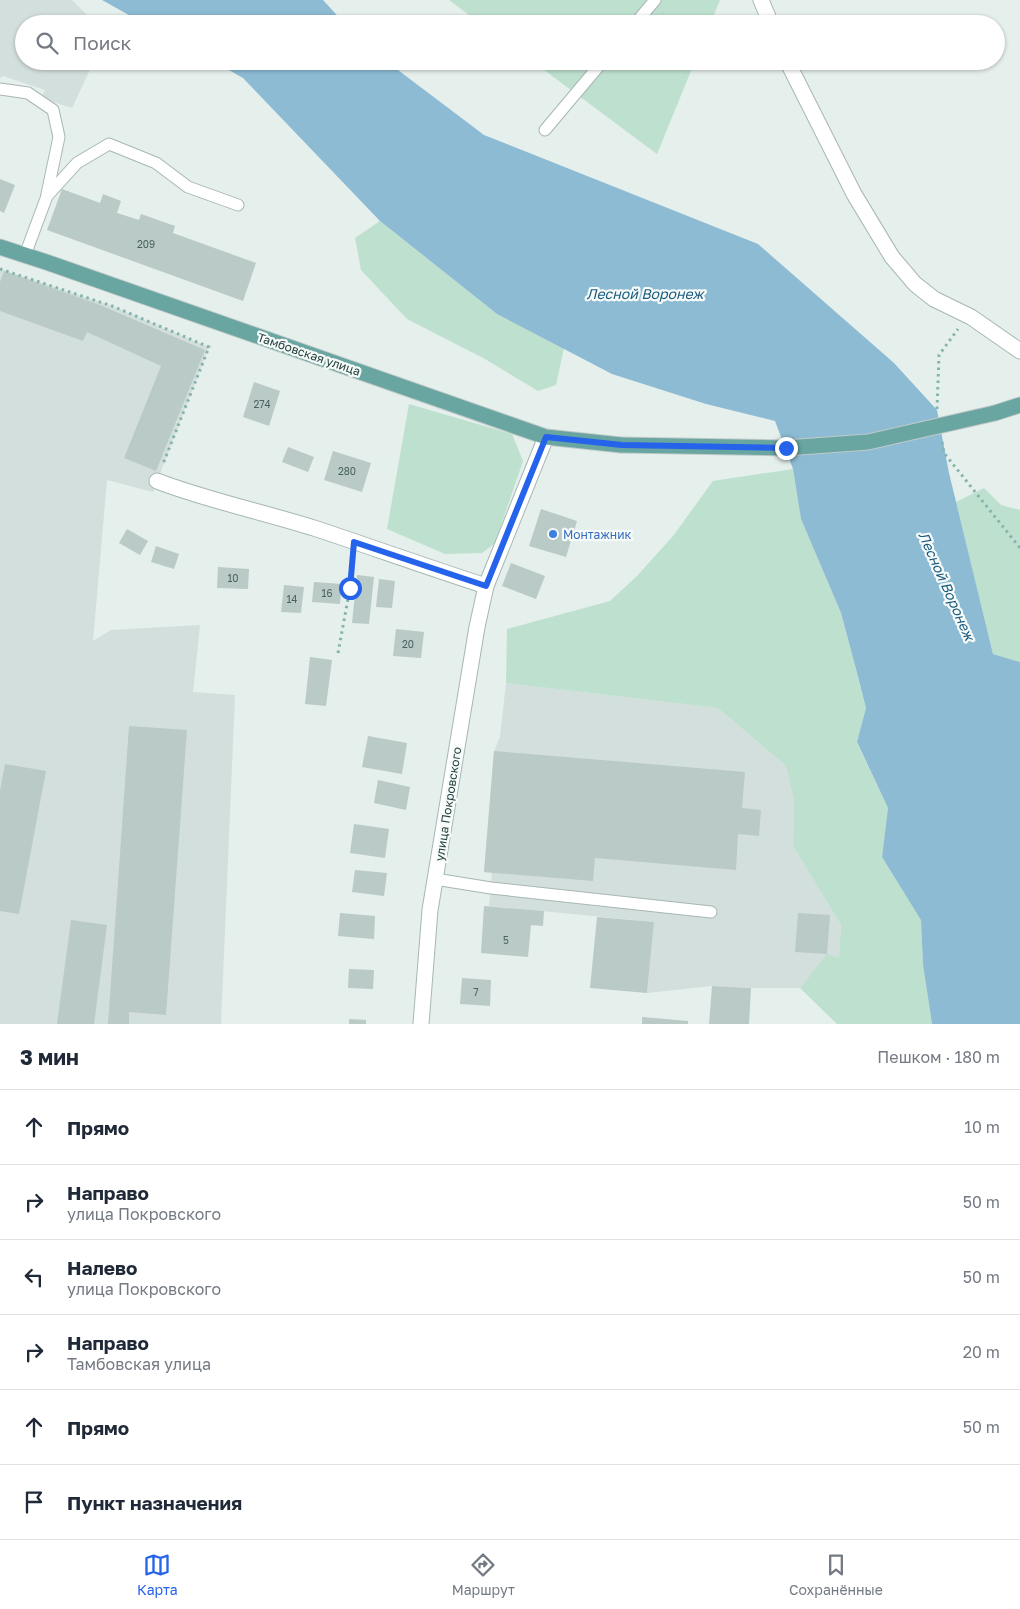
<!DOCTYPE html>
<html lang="ru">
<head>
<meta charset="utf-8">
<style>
	:root { --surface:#fff; --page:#f6f6f7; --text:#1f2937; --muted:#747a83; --line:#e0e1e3; --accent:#2563eb }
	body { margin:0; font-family:"Golos Text",sans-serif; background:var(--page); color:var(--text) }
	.stop { position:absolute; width:15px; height:15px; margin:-11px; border:4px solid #2563eb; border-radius:50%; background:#fff }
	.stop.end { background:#2563eb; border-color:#fff; box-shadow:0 1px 5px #0008 }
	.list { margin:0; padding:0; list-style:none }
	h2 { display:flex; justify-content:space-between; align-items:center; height:65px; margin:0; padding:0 20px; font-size:21px }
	h2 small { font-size:16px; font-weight:400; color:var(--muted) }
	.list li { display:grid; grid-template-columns:32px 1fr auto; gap:15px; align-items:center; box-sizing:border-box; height:75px; padding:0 20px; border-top:1px solid var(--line) }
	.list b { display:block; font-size:19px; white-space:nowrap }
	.list p { margin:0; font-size:16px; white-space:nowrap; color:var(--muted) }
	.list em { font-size:16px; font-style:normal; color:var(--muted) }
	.icon { flex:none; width:28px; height:28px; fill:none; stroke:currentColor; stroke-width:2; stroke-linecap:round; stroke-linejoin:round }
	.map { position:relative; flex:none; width:1020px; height:1024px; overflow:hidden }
	.search { position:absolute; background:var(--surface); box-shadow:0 1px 4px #0004; left:15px; right:15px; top:15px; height:55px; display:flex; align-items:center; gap:12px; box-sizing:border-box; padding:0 18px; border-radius:28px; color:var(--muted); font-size:19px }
	.sheet { height:515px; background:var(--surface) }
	nav { display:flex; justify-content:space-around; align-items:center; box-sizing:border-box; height:70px; border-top:1px solid var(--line); background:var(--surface); font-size:14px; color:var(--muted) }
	nav a { display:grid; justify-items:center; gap:2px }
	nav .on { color:var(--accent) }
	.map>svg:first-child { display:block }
	.built { fill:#d3dfdc }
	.green { fill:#bee0ce }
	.water { fill:#8dbbd4 }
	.building { fill:#bacac6 }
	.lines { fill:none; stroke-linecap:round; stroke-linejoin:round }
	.lane-casing { stroke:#a7b7b5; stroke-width:13 }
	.street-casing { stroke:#a7b7b5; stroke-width:17 }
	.primary-casing { stroke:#c1cac9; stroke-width:17 }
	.path { stroke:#85b3ae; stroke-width:3; stroke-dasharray:2.5 4; stroke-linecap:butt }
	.lane { stroke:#fff; stroke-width:11 }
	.street { stroke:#fff; stroke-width:15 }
	.primary { stroke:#69a5a1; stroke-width:15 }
	.primary-bridge-casing { stroke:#c1cac9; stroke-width:17; stroke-linecap:butt }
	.primary-bridge { stroke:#69a5a1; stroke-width:15 }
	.route { stroke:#2563eb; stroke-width:6 }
	.shop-dot { fill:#3f7fe0; stroke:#f6fbf9; stroke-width:2 }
	.labels { text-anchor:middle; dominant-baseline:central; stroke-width:4.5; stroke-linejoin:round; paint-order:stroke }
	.number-label { font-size:10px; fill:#496361 }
	.street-label { font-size:12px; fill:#23413f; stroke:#f6fbf9 }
	.shop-label { font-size:12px; fill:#366cbe; stroke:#f6fbf9; text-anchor:start }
	.water-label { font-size:14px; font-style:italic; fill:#1b5b7f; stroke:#f6fbf9 }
</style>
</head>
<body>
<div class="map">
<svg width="1020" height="1024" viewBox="0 0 1020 1024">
	<rect width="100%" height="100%" fill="#e5efec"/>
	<g class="built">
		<polygon points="0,0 72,0 96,24 24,24 24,61 94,61 72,108 42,98 45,90 3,76 0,78"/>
		<polygon points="0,269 112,306 209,347 153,492 107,480 93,641 111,630 200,625 193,692 235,695 221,1024 0,1024"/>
		<polygon points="506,683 718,708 786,766 794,802 793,846 841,925 839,959 827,955 800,988 751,988 712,986 647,993 654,922 489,906 492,873 484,872 494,751 500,737"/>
	</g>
	<g class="green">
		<polygon points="449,0 720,0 710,24 481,24"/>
		<polygon points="532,61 695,61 657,154"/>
		<polygon points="380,221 497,314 564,348 556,385 538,391 485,359 407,319 361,270 355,238"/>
		<polygon points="409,404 512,434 523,461 495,543 482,553 445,554 387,529"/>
		<polygon points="793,469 801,519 841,613 866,708 857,743 888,808 882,857 921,919 923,965 932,1024 837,1024 800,988 827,954 839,958 841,925 793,846 794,802 786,766 718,708 506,683 507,629 610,601 637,576 673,536 713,481"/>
		<polygon points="984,488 1001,505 1020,510 1020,662 993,654 956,502"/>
	</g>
	<g class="water">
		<polygon points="102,0 323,0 345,24 145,24"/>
		<polygon points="213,61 386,61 484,135 758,244 894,363 937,410 949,473 993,654 1020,662 1020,1024 932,1024 923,965 921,920 882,857 888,808 857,742 866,708 857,673 841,613 801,519 793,469 775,421 706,404 612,374 497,314 380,221 243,78"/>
	</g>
	<g class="building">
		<polygon points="0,179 15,185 4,213 0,211"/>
		<polygon points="62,189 100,203 103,194 121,201 117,213 139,220 141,214 175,226 173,233 256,263 243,301 47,230"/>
		<polygon points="4,271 100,305 205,350 156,471 124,458 161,366 87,332 83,341 0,311 0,282"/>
		<polygon points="254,382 280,391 269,426 243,417"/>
		<polygon points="288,447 314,457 308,472 282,462"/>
		<polygon points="333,451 371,463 362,492 324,480"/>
		<polygon points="541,509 577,521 566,557 529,546"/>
		<polygon points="127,529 148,541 140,555 119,543"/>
		<polygon points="156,546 179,554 174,569 151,562"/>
		<polygon points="511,563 545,576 536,599 502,586"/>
		<polygon points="218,567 249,569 248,589 217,588"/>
		<polygon points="357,575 374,577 369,624 352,623"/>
		<polygon points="379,579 395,581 392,608 376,607"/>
		<polygon points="314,582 342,584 340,604 312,602"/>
		<polygon points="284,585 304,587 301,613 281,612"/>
		<polygon points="396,629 424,632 421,658 393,656"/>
		<polygon points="310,657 332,660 326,706 305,704"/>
		<polygon points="129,726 187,730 166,1015 129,1012 129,1024 108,1024"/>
		<polygon points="368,736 407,743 402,774 362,767"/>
		<polygon points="494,751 745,772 742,808 761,810 759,836 738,834 736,870 595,858 593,881 484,872"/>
		<polygon points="5,764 46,771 19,914 0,911 0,791"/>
		<polygon points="378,780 410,787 406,810 374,803"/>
		<polygon points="354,824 389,829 385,858 350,853"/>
		<polygon points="355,870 387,873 384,896 352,892"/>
		<polygon points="484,906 544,911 543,926 531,925 528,957 481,953"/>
		<polygon points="340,913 375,916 374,939 338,936"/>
		<polygon points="798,913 830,915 827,954 795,952"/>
		<polygon points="597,917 654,922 647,993 590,988"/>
		<polygon points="71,920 107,925 94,1024 57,1024"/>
		<polygon points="349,969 374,970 373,989 348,988"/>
		<polygon points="462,978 491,980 490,1006 460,1004"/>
		<polygon points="712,986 751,988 749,1024 709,1024"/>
		<polygon points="642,1017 688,1021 688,1024 642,1024"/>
		<polygon points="349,1019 366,1020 366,1024 349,1024"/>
	</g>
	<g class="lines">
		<defs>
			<g id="lane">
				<polyline points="635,24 655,0"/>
				<polyline points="0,89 28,93 53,110 59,137 47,194"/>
				<polyline points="545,130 603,61"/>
				<polyline points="25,255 47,196 77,163 109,144 156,163 188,187 238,205"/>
				<polyline points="435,879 491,888 711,912"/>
			</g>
			<g id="street">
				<polyline points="761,0 771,24"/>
				<polyline points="787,61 854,194 892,257 915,284 934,299 971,317 1020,351"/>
				<path d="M157 481C209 501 264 512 317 529 374 548 430 568 486 586"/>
				<polyline points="421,1024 430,910 477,627 486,586 546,437"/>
			</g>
			<g id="primary">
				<polyline points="0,247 46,262 546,437 621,445"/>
				<polyline points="995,413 1020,405"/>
			</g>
		</defs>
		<use href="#lane" class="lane-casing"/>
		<use href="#street" class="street-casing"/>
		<use href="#primary" class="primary-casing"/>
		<g class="path">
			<polyline points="0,269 112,306 209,347 163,464"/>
			<polyline points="937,409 939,355 958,329"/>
			<polyline points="942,442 944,453 1020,548"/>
			<polyline points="338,653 350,588 352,558"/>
		</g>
		<use href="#lane" class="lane"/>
		<use href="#street" class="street"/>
		<use href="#primary" class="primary"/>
		<defs>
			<polyline id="primary-bridge" points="621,445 786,448 868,442 995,413"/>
		</defs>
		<use href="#primary-bridge" class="primary-bridge-casing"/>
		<use href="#primary-bridge" class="primary-bridge"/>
	</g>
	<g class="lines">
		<polyline class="route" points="350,588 354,542 486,586 546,437 622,445 786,448"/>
	</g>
	<circle class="shop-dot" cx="553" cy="534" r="5"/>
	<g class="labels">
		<g class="number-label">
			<text x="146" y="244">209</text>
			<text x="262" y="404">274</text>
			<text x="347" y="471">280</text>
			<text x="233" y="578">10</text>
			<text x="327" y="593">16</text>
			<text x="292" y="599">14</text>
			<text x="408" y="644">20</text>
			<text x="506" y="940">5</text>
			<text x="476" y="992">7</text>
		</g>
		<g class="street-label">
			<text transform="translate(309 354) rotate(19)">Тамбовская улица</text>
			<text transform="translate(448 804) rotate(-81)">улица Покровского</text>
		</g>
		<g class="shop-label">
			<text x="563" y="534">Монтажник</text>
		</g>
		<g class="water-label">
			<text x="645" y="293">Лесной Воронеж</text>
			<text transform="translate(947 586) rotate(66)">Лесной Воронеж</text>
		</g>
	</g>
</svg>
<div class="stop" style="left:350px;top:588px"></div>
<div class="stop end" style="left:786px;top:448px"></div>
<div class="search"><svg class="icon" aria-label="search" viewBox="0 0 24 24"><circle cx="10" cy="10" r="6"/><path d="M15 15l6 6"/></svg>Поиск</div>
</div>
<section class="sheet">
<h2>3 мин<small>Пешком · 180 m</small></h2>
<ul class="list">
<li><svg class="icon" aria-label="ahead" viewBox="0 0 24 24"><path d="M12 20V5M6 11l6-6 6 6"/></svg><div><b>Прямо</b></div><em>10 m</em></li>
<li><svg class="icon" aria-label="right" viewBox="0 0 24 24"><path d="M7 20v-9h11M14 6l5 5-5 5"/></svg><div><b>Направо</b><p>улица Покровского</p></div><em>50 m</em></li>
<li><svg class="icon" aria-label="left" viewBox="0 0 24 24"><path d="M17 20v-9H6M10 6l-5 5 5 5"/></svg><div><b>Налево</b><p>улица Покровского</p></div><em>50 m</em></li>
<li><svg class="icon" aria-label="right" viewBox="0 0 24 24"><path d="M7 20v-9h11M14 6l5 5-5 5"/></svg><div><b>Направо</b><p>Тамбовская улица</p></div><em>20 m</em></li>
<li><svg class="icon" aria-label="ahead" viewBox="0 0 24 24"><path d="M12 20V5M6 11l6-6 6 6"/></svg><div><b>Прямо</b></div><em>50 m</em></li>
<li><svg class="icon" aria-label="arrive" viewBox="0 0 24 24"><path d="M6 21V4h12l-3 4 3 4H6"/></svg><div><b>Пункт назначения</b></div></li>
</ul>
</section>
<nav>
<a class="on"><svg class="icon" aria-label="map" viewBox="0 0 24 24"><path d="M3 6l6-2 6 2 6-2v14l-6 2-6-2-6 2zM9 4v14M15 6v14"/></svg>Карта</a>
<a><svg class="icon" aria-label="directions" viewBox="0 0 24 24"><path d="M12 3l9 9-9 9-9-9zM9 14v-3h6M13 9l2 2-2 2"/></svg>Маршрут</a>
<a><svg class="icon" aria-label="saved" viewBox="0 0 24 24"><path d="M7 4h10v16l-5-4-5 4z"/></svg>Сохранённые</a>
</nav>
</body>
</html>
